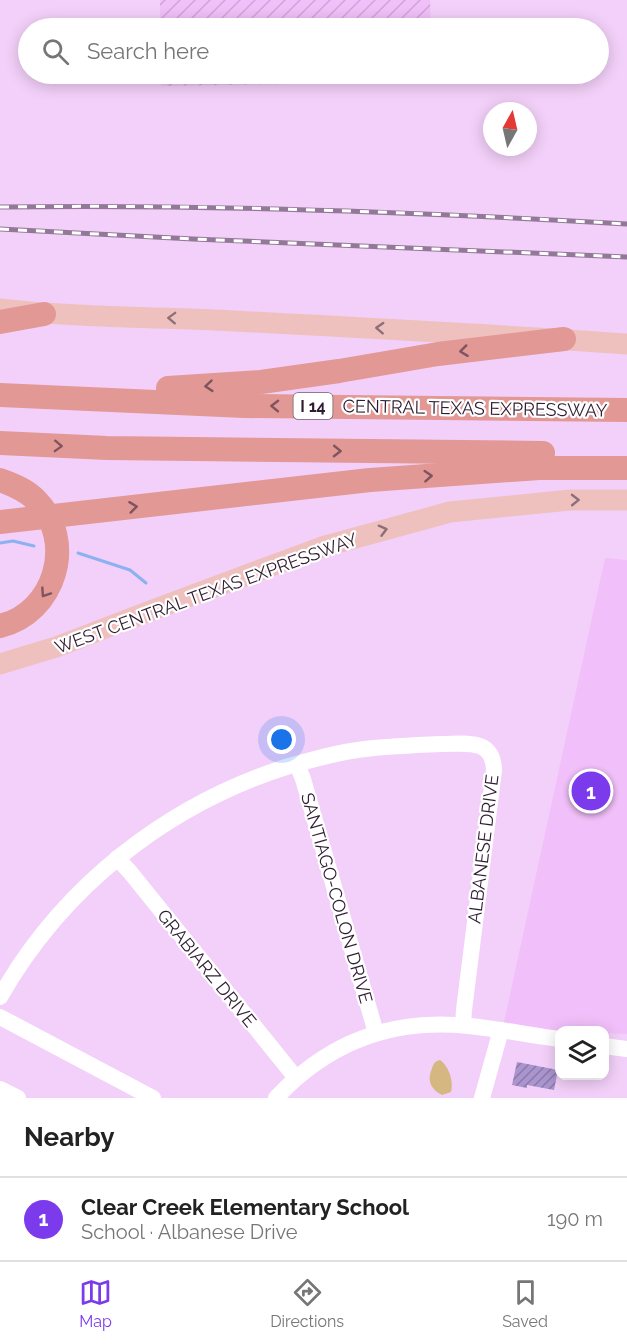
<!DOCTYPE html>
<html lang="en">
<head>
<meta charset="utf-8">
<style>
	:root { --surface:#fff; --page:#f2f2f2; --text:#222; --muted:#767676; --line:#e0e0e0; --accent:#7c3aed }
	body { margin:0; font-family:Raleway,sans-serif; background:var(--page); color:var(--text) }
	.controls { position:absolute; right:18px; bottom:18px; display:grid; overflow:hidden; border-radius:12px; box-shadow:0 3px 15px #0003 }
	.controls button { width:54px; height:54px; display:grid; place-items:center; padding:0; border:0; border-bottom:2px solid var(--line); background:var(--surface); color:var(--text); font:30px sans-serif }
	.compass { position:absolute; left:483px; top:102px; width:54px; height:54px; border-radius:50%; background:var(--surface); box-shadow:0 3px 15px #0003; rotate:8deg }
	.you { position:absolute; left:282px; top:740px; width:21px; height:21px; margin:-15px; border:4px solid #fff; border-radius:50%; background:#1a73e8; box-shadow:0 0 0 9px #1a73e833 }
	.badge { display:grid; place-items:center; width:39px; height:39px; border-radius:50%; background:var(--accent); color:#fff; font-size:20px; font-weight:700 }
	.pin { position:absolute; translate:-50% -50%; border:3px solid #fff; box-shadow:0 2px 6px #0006 }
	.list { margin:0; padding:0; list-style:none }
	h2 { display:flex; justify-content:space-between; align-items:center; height:78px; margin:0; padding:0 24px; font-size:26px }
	h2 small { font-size:20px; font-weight:400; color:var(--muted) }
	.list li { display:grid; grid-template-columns:39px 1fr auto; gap:18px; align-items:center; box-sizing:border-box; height:84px; padding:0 24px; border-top:2px solid var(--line) }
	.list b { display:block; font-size:22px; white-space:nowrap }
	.list p { margin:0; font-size:20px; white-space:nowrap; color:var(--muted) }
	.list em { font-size:20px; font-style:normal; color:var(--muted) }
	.icon { flex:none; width:33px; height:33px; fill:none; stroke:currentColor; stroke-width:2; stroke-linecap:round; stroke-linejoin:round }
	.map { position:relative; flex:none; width:627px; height:1098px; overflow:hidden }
	.search { position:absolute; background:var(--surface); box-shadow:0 3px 15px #0003; left:18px; right:18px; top:18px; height:66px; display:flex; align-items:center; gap:15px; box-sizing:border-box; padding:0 21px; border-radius:33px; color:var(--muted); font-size:22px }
	.sheet { height:162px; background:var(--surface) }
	nav { display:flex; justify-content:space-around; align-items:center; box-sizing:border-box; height:84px; border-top:2px solid var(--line); background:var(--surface); font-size:16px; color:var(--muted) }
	nav a { display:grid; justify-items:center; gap:3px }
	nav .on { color:var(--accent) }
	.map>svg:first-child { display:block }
	.built { fill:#f1bff9 }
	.industrial { fill:url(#industrial-furrows) }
	.green { fill:#d5b781 }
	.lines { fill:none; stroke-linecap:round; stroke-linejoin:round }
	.stream { stroke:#8cb1f2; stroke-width:3 }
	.building { fill:url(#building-hatch) }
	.minor { stroke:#fff; stroke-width:16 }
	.major { stroke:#eec1bf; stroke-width:21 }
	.highway { stroke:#e29895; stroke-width:24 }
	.rail-casing { stroke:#937998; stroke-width:5 }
	.rail { stroke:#fff; stroke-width:3; stroke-dasharray:9; stroke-linecap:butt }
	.oneway { stroke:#8e6f78 }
	.oneway2 { stroke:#7f545e }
	.labels { text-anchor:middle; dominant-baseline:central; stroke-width:4.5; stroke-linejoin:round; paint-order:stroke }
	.shield { fill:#fff; stroke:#6d616f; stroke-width:1.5 }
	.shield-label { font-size:16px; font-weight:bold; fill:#2e1d31 }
	.street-label { font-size:18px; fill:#2e1d31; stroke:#fff }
</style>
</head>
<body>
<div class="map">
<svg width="627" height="1098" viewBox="0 0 627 1098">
	<defs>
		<pattern id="industrial-furrows" width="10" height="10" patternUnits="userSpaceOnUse" patternTransform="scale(1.5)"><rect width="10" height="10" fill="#f1bff9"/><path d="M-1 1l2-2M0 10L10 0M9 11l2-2" fill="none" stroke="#cfa4d6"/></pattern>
		<pattern id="building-hatch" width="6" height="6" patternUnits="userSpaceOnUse" patternTransform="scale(1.5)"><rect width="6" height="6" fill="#aa95ce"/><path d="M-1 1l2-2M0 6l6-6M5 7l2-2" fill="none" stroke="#8b79a8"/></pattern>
	</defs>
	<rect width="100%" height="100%" fill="#f3d0f9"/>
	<polygon class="built" points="605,558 627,560 627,1034 605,1033 604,1030 559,1031 504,1022"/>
	<g class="industrial">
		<polygon points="160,0 430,0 431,28 160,28"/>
		<polygon points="160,74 431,74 431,82 161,86"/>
	</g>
	<path class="green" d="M440 1060C449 1066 454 1082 451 1092L442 1095C432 1090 427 1082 431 1071 434 1064 433 1062 440 1060Z"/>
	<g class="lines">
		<g class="stream">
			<polyline points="0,543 13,541 34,546"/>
			<polyline points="78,553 130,570 146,583"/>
		</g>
	</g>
	<polygon class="building" points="517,1062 558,1070 554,1090 527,1085 527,1088 512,1085"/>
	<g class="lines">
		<g class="minor">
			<polyline points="297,764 303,779 376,1033"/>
			<polyline points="117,858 130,872 296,1078"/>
			<path d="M0 997C63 886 168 804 289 766 314 759 339 752 365 749 390 746 416 745 442 744 466 744 493 738 494 770L464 1010 463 1025"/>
			<polyline points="0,1017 153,1098"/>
			<polyline points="604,1046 627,1049"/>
			<polyline points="0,1089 18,1098"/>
			<path d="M276 1098C328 1042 393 1018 469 1026 499 1029 529 1035 560 1039"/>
			<polyline points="482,1098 501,1030"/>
		</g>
		<g class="major">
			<path d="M0 309C71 317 142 317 214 320 351 327 489 334 627 344"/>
			<polyline points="0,664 56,647 150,611 322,547 450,512 570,500 627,500"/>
		</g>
		<g class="highway">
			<polyline points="0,322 44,314"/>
			<polyline points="168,388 261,382 339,371 438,354 564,339"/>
			<polyline points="0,395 244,406 627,410"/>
			<polyline points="0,443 107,448 543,453"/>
			<path d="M0 480C14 485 26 490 36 500 77 541 55 613 0 626"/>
			<polyline points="0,522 370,480 539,468 627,468"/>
		</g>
		<defs>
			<g id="rail">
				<path d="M0 207C209 204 418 212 627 224"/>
				<polyline points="0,229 193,239 627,257"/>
			</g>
		</defs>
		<use href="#rail" class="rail-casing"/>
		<use href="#rail" class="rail"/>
	</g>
	<defs><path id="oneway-chevron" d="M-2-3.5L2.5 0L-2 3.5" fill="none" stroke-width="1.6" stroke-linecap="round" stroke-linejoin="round" transform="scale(1.5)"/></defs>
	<g class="oneway">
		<use href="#oneway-chevron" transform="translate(172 318) rotate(-178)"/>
		<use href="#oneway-chevron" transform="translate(380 328) rotate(-177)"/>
		<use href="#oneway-chevron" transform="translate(575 500) rotate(-1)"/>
		<use href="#oneway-chevron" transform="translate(383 530) rotate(-15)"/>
	</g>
	<g class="oneway2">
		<use href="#oneway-chevron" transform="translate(464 351) rotate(173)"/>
		<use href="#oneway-chevron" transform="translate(209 386) rotate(175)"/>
		<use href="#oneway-chevron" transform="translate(275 406) rotate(-179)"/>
		<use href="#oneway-chevron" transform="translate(58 446) rotate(2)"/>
		<use href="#oneway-chevron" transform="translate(337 451) rotate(1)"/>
		<use href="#oneway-chevron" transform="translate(428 476) rotate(-4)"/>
		<use href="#oneway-chevron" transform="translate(133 507) rotate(-7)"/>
		<use href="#oneway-chevron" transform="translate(45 593) rotate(124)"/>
	</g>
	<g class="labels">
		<rect class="shield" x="293.5" y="393" width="39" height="26" rx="4.5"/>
		<g class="shield-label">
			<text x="313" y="406">I 14</text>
		</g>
		<g class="street-label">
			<text transform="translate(475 408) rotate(1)">CENTRAL TEXAS EXPRESSWAY</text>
			<text transform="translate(206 593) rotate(-20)">WEST CENTRAL TEXAS EXPRESSWAY</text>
			<text transform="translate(483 849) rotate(-83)">ALBANESE DRIVE</text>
			<text transform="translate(337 898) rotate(74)">SANTIAGO-COLON DRIVE</text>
			<text transform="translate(207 968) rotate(51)">GRABIARZ DRIVE</text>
		</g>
	</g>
</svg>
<div class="controls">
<button><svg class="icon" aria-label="layers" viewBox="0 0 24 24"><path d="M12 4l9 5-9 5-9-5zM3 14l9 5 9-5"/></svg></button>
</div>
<svg class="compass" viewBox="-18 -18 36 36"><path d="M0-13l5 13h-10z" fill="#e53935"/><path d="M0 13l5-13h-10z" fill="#767676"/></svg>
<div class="you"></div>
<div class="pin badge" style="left:591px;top:791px">1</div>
<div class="search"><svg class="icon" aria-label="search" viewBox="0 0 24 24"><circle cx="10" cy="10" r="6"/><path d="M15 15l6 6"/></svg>Search here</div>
</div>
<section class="sheet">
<h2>Nearby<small></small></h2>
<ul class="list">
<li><span class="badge">1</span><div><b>Clear Creek Elementary School</b><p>School · Albanese Drive</p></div><em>190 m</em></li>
</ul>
</section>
<nav>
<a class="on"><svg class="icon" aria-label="map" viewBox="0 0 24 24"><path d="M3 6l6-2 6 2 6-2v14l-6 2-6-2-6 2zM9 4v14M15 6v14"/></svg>Map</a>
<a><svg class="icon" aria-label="directions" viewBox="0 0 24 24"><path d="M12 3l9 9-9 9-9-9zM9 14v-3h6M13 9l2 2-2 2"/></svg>Directions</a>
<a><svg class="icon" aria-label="saved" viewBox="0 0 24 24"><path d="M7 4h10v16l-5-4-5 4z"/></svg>Saved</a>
</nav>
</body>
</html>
